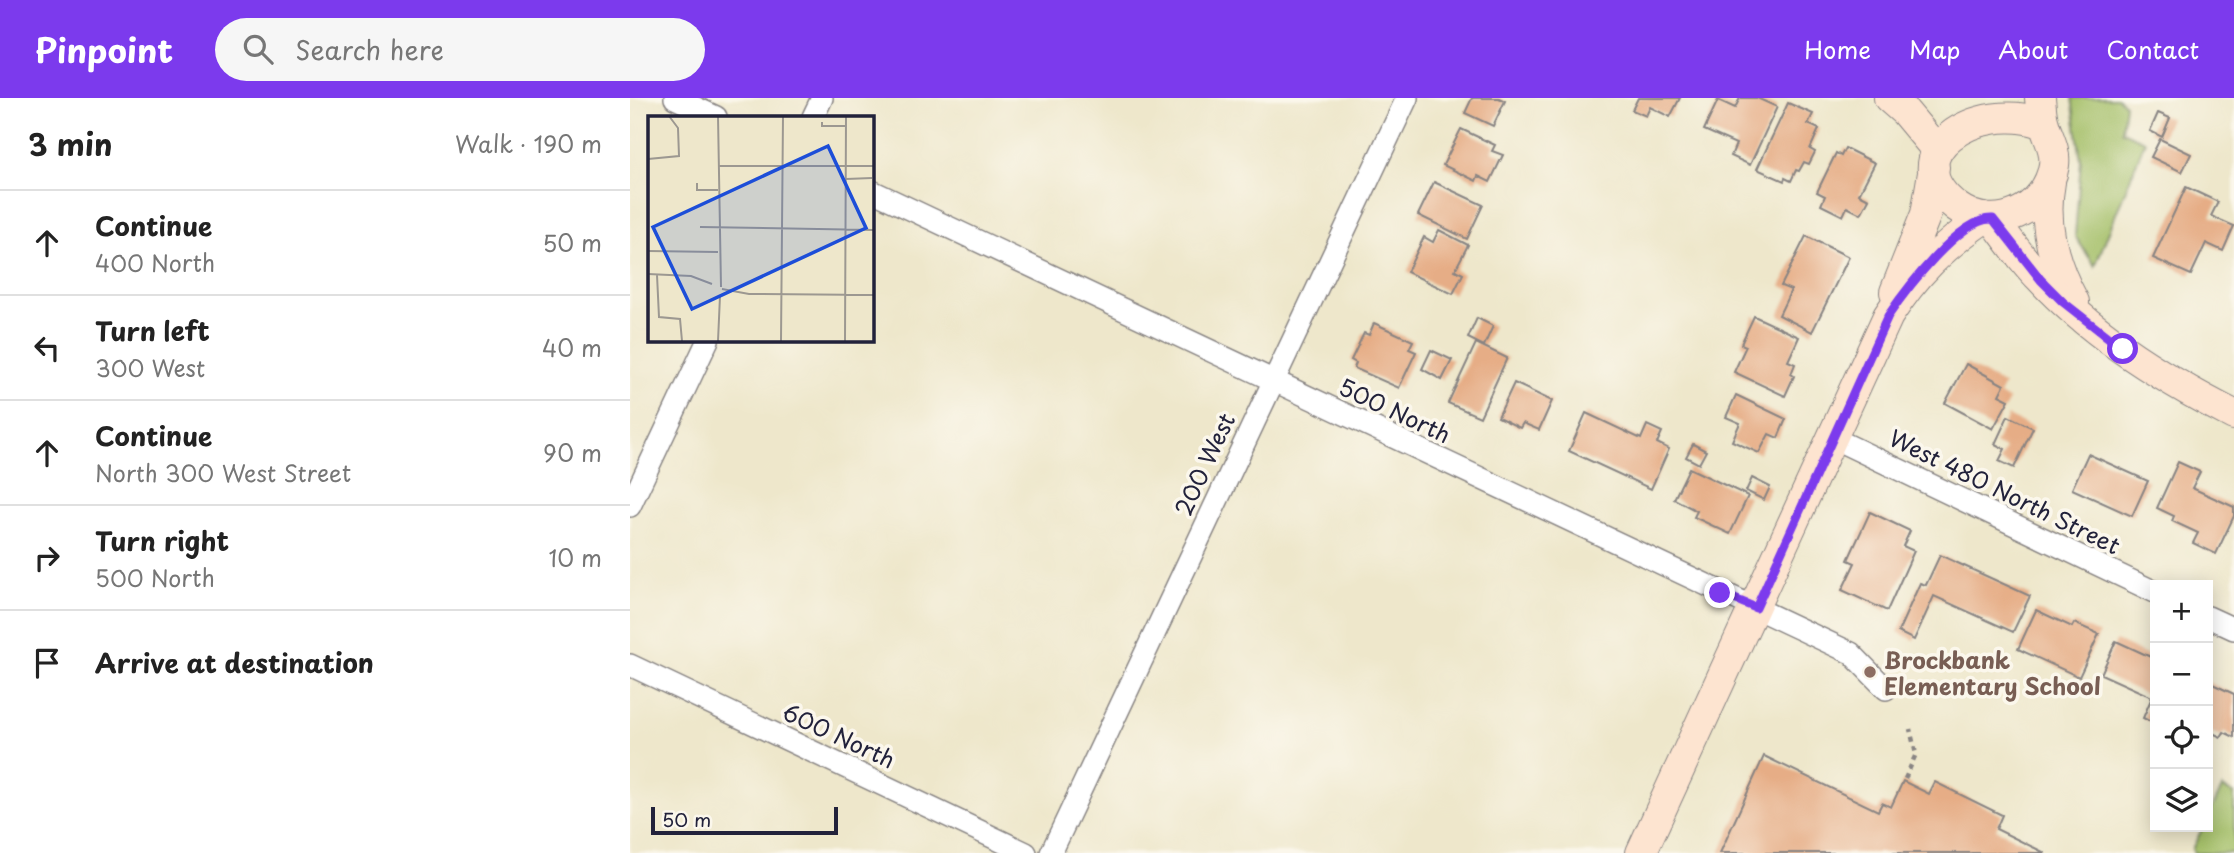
<!DOCTYPE html>
<html lang="en">
<head>
<meta charset="utf-8">
<style>
	:root { --surface:#fff; --page:#f6f6f6; --text:#222; --muted:#767676; --line:#e0e0e0; --accent:#7c3aed }
	body { margin:0; font-family:"Playpen Sans",sans-serif; background:var(--page); color:var(--text) }
	.controls { position:absolute; right:21px; bottom:21px; display:grid; overflow:hidden; border-radius:0px; box-shadow:0 4px 18px #0003 }
	.controls button { width:63px; height:63px; display:grid; place-items:center; padding:0; border:0; border-bottom:2px solid var(--line); background:var(--surface); color:var(--text); font:35px sans-serif }
	.scale { position:absolute; left:21px; bottom:18px; width:187px; box-sizing:border-box; padding-left:7px; border:4px solid #22223b; border-top:0; font-size:19px; line-height:24px; white-space:nowrap; color:#22223b; -webkit-text-stroke:5px #fbf7ec; paint-order:stroke }
	.stop { position:absolute; width:21px; height:21px; margin:-16px; border:5px solid #7c3aed; border-radius:50%; background:#fff }
	.stop.end { background:#7c3aed; border-color:#fff; box-shadow:0 2px 7px #0008 }
	.list { margin:0; padding:0; list-style:none }
	h2 { display:flex; justify-content:space-between; align-items:center; height:91px; margin:0; padding:0 28px; font-size:30px }
	h2 small { font-size:23px; font-weight:400; color:var(--muted) }
	.list li { display:grid; grid-template-columns:46px 1fr auto; gap:21px; align-items:center; box-sizing:border-box; height:105px; padding:0 28px; border-top:2px solid var(--line) }
	.list b { display:block; font-size:26px; white-space:nowrap }
	.list p { margin:0; font-size:23px; white-space:nowrap; color:var(--muted) }
	.list em { font-size:23px; font-style:normal; color:var(--muted) }
	.icon { flex:none; width:38px; height:38px; fill:none; stroke:currentColor; stroke-width:2; stroke-linecap:round; stroke-linejoin:round }
	.map { position:relative; flex:none; width:1604px; height:755px; overflow:hidden }
	header { display:flex; align-items:center; gap:42px; box-sizing:border-box; height:98px; padding:0 35px; background:var(--accent); color:#fff }
	header strong { font-size:33px }
	nav { display:flex; gap:38px; margin-inline-start:auto; font-size:24px }
	.search { width:490px; height:63px; background:var(--page); display:flex; align-items:center; gap:18px; box-sizing:border-box; padding:0 24px; border-radius:38px; color:var(--muted); font-size:26px }
	main { display:flex }
	aside { flex:1; background:var(--surface) }
	.map>svg:first-child { display:block }
	.green { fill:#a2be65; stroke:#627050; stroke-width:2 }
	.building { fill:#e6ad86 }
	.lines { fill:none; stroke-linecap:round; stroke-linejoin:round }
	.street-casing { stroke:#888483; stroke-width:24 }
	.secondary-casing { stroke:#888483; stroke-width:32 }
	.path { stroke:#888483; stroke-width:4.5; stroke-dasharray:5 5; stroke-linecap:butt }
	.street { stroke:#fff; stroke-width:21 }
	.secondary { stroke:#fde4d0; stroke-width:30 }
	.route { stroke:#7c3aed; stroke-width:9 }
	.education-dot { fill:#8d6e63; stroke:#fbf7ec; stroke-width:2.5 }
	.labels { text-anchor:middle; dominant-baseline:central; stroke-width:7; stroke-linejoin:round; paint-order:stroke }
	.street-label { font-size:23px; fill:#22223b; stroke:#fbf7ec }
	.education-label { font-size:23px; font-weight:bold; fill:#785e54; stroke:#fbf7ec; text-anchor:start }
	.inset-road { fill:none; stroke:#9c9891; stroke-width:2 }
	.view { fill:#1d4ed8; fill-opacity:0.15; stroke:#1d4ed8; stroke-width:3.5 }
	.inset-edge { fill:none; stroke:#22223b; stroke-width:3.5 }
</style>
</head>
<body>
<header>
<strong>Pinpoint</strong>
<div class="search"><svg class="icon" aria-label="search" viewBox="0 0 24 24"><circle cx="10" cy="10" r="6"/><path d="M15 15l6 6"/></svg>Search here</div>
<nav><a>Home</a><a>Map</a><a>About</a><a>Contact</a></nav>
</header>
<main>
<aside>
<h2>3 min<small>Walk · 190 m</small></h2>
<ul class="list">
<li><svg class="icon" aria-label="ahead" viewBox="0 0 24 24"><path d="M12 20V5M6 11l6-6 6 6"/></svg><div><b>Continue</b><p>400 North</p></div><em>50 m</em></li>
<li><svg class="icon" aria-label="left" viewBox="0 0 24 24"><path d="M17 20v-9H6M10 6l-5 5 5 5"/></svg><div><b>Turn left</b><p>300 West</p></div><em>40 m</em></li>
<li><svg class="icon" aria-label="ahead" viewBox="0 0 24 24"><path d="M12 20V5M6 11l6-6 6 6"/></svg><div><b>Continue</b><p>North 300 West Street</p></div><em>90 m</em></li>
<li><svg class="icon" aria-label="right" viewBox="0 0 24 24"><path d="M7 20v-9h11M14 6l5 5-5 5"/></svg><div><b>Turn right</b><p>500 North</p></div><em>10 m</em></li>
<li><svg class="icon" aria-label="arrive" viewBox="0 0 24 24"><path d="M6 21V4h12l-3 4 3 4H6"/></svg><div><b>Arrive at destination</b></div></li>
</ul>
</aside>
<div class="map">
<svg width="1604" height="755" viewBox="0 0 1604 755">
	<rect width="100%" height="100%" fill="#fbf7ec"/>
	<filter id="ink" filterUnits="userSpaceOnUse"><feTurbulence type="fractalNoise" baseFrequency=".0143" numOctaves="2"/><feDisplacementMap in="SourceGraphic" scale="14" xChannelSelector="R" yChannelSelector="G"/><feConvolveMatrix kernelMatrix="1 2 1 2 8 2 1 2 1" color-interpolation-filters="sRGB"/></filter>
	<filter id="wash" filterUnits="userSpaceOnUse"><feTurbulence type="fractalNoise" baseFrequency=".00686" numOctaves="4" result="noise"/><feDisplacementMap in="SourceGraphic" scale="28" xChannelSelector="R" yChannelSelector="G"/><feGaussianBlur stdDeviation="1.57" result="paint"/><feColorMatrix in="noise" values="0 0 0 0 0 0 0 0 0 0 0 0 0 0 0 0 0 1.4 0 .05"/><feComposite in="paint" operator="in"/></filter>
	<g filter="url(#wash)">
		<rect width="100%" height="100%" fill="#eee7cb"/>
		<g class="green">
			<polygon points="1442,0 1487,0 1495,6 1492,33 1515,43 1465,168 1445,138 1451,62"/>
			<polygon points="1592,690 1604,696 1604,755 1564,755 1562,751 1573,729 1578,729 1578,719"/>
		</g>
		<g id="blocks">
			<g class="building">
				<polygon points="842,0 869,0 875,3 863,28 835,15"/>
				<polygon points="1008,0 1050,0 1040,19 1020,9 1016,18 1002,12"/>
				<polygon points="1110,0 1127,0 1147,9 1120,67 1101,58 1106,46 1074,32 1088,2 1105,10"/>
				<polygon points="1158,5 1183,16 1178,26 1189,31 1180,51 1185,54 1179,66 1174,64 1169,73 1166,72 1161,83 1155,80 1154,83 1127,71"/>
				<polygon points="1528,15 1540,20 1532,39 1520,33"/>
				<polygon points="831,31 865,47 862,53 873,57 860,84 848,78 846,83 813,67"/>
				<polygon points="1530,41 1561,56 1552,74 1521,59"/>
				<polygon points="1215,50 1245,65 1229,96 1239,101 1231,116 1217,109 1213,118 1191,107 1195,98 1187,94 1206,55 1211,58"/>
				<polygon points="804,84 853,107 837,141 788,117"/>
				<polygon points="1556,89 1588,104 1581,118 1604,128 1593,153 1576,145 1561,177 1523,160"/>
				<polygon points="809,132 838,147 825,172 833,176 823,196 777,174 794,139 803,144"/>
				<polygon points="1176,138 1219,159 1182,234 1149,217 1161,192 1151,188"/>
				<polygon points="1124,218 1169,239 1158,263 1165,266 1161,276 1164,278 1155,298 1104,274 1116,248 1111,246"/>
				<polygon points="847,220 863,228 854,248 838,240"/>
				<polygon points="744,225 783,243 779,251 786,254 769,290 724,270 726,265 721,262 734,235 739,237"/>
				<polygon points="846,245 877,260 850,319 818,305"/>
				<polygon points="801,252 822,262 812,282 792,271"/>
				<polygon points="1336,266 1374,287 1369,297 1379,302 1363,331 1315,305"/>
				<polygon points="884,285 922,303 909,332 893,325 890,330 868,319"/>
				<polygon points="1106,297 1156,321 1148,340 1139,336 1129,355 1102,343 1110,325 1096,319"/>
				<polygon points="956,315 1011,341 1017,327 1032,334 1027,345 1039,351 1021,391 939,353"/>
				<polygon points="1378,318 1403,330 1384,370 1369,363 1375,351 1365,346"/>
				<polygon points="1063,346 1076,353 1069,366 1056,359"/>
				<polygon points="1458,356 1518,383 1502,418 1442,391"/>
				<polygon points="1548,364 1570,374 1562,390 1604,409 1604,418 1586,456 1563,445 1568,435 1542,423 1544,418 1527,410"/>
				<polygon points="1059,370 1118,398 1100,436 1064,419 1067,413 1044,401"/>
				<polygon points="1122,380 1140,389 1134,402 1116,393"/>
				<polygon points="1240,414 1280,433 1273,448 1284,453 1257,513 1212,492 1225,465 1218,462"/>
				<polygon points="1310,457 1400,498 1383,534 1304,498 1284,542 1268,534 1290,485 1296,487"/>
				<polygon points="1406,512 1442,529 1444,525 1469,536 1449,579 1388,551"/>
				<polygon points="1486,543 1525,561 1525,626 1513,620 1522,599 1471,576"/>
				<polygon points="1578,584 1604,596 1604,639 1594,634 1591,639 1578,633"/>
				<polygon points="1134,658 1248,713 1252,705 1261,709 1273,683 1299,696 1305,684 1372,717 1366,731 1415,755 1090,755"/>
			</g>
		</g>
	</g>
	<g filter="url(#ink)">
		<use href="#blocks" fill-opacity="0" stroke="#888483" stroke-width="2"/>
		<g class="lines">
			<defs>
				<g id="street">
					<polyline points="45,0 86,19"/>
					<polyline points="183,19 192,0"/>
					<polyline points="242,93 1221,555 1256,591"/>
					<polyline points="1203,340 1525,494"/>
					<polyline points="0,408 78,242"/>
					<polyline points="1578,519 1604,531"/>
					<polyline points="0,567 396,755"/>
					<polyline points="421,755 777,0"/>
				</g>
				<g id="secondary">
					<polyline points="1259,0 1275,14 1305,50"/>
					<path d="M1410 0C1411 8 1411 18 1414 26 1418 40 1426 51 1424 67 1417 112 1365 137 1327 109 1259 57 1349 0 1413 26"/>
					<path d="M1420 84C1412 127 1423 166 1444 204"/>
					<path d="M1363 121C1378 141 1392 162 1410 180 1463 238 1535 282 1604 317"/>
					<polyline points="1265,194 1296,116 1304,69"/>
					<path d="M1011 755 1258 218C1285 176 1313 148 1354 120"/>
				</g>
			</defs>
			<use href="#street" class="street-casing"/>
			<use href="#secondary" class="secondary-casing"/>
			<polyline class="path" points="1275,681 1286,656 1280,631"/>
			<use href="#street" class="street"/>
			<use href="#secondary" class="secondary"/>
		</g>
	</g>
	<g class="lines" filter="url(#ink)">
		<path class="route" d="M1090 495 1126 510 1258 218C1275 193 1331 118 1363 121L1411 182 1433 204 1493 251"/>
	</g>
	<circle class="education-dot" cx="1240" cy="574" r="7"/>
	<g class="labels">
		<g class="street-label">
			<text transform="translate(765 312) rotate(25)">500 North</text>
			<text transform="translate(574 366) rotate(-65)">200 West</text>
			<text transform="translate(1375 393) rotate(26)">West 480 North Street</text>
			<text transform="translate(209 637) rotate(25)">600 North</text>
		</g>
		<g class="education-label">
			<text x="1254" y="561">Brockbank<tspan x="1254" dy="26">Elementary School</tspan></text>
		</g>
	</g>
	<g transform="translate(18 18)">
		<rect width="226" height="226" fill="#eee7cb"/>
		<path class="inset-road" d="M70 0 73 171M174 6V10H198M0 43 31 40 30 12 21 0M70 50H226M226 56V91M198 63 224 62M49 67V74H70M52 111 226 114M0 135 70 136M0 158 43 160 64 168M9 159 11 201 32 203 34 225M74 173 101 178 226 179M70 225 72 180M133 225 135 0M197 225 198 0"/>
		<path class="view" d="M180 30 218 112 44 193 5 111Z"/>
		<rect width="226" height="226" class="inset-edge"/>
	</g>
</svg>
<div class="controls">
<button>+</button>
<button>−</button>
<button><svg class="icon" aria-label="locate" viewBox="0 0 24 24"><circle cx="12" cy="12" r="6"/><path d="M12 2v4M12 18v4M2 12h4M18 12h4"/></svg></button>
<button><svg class="icon" aria-label="layers" viewBox="0 0 24 24"><path d="M12 4l9 5-9 5-9-5zM3 14l9 5 9-5"/></svg></button>
</div>
<div class="scale">50 m</div>
<div class="stop" style="left:1493px;top:251px"></div>
<div class="stop end" style="left:1090px;top:495px"></div>
</div>
</main>
</body>
</html>
